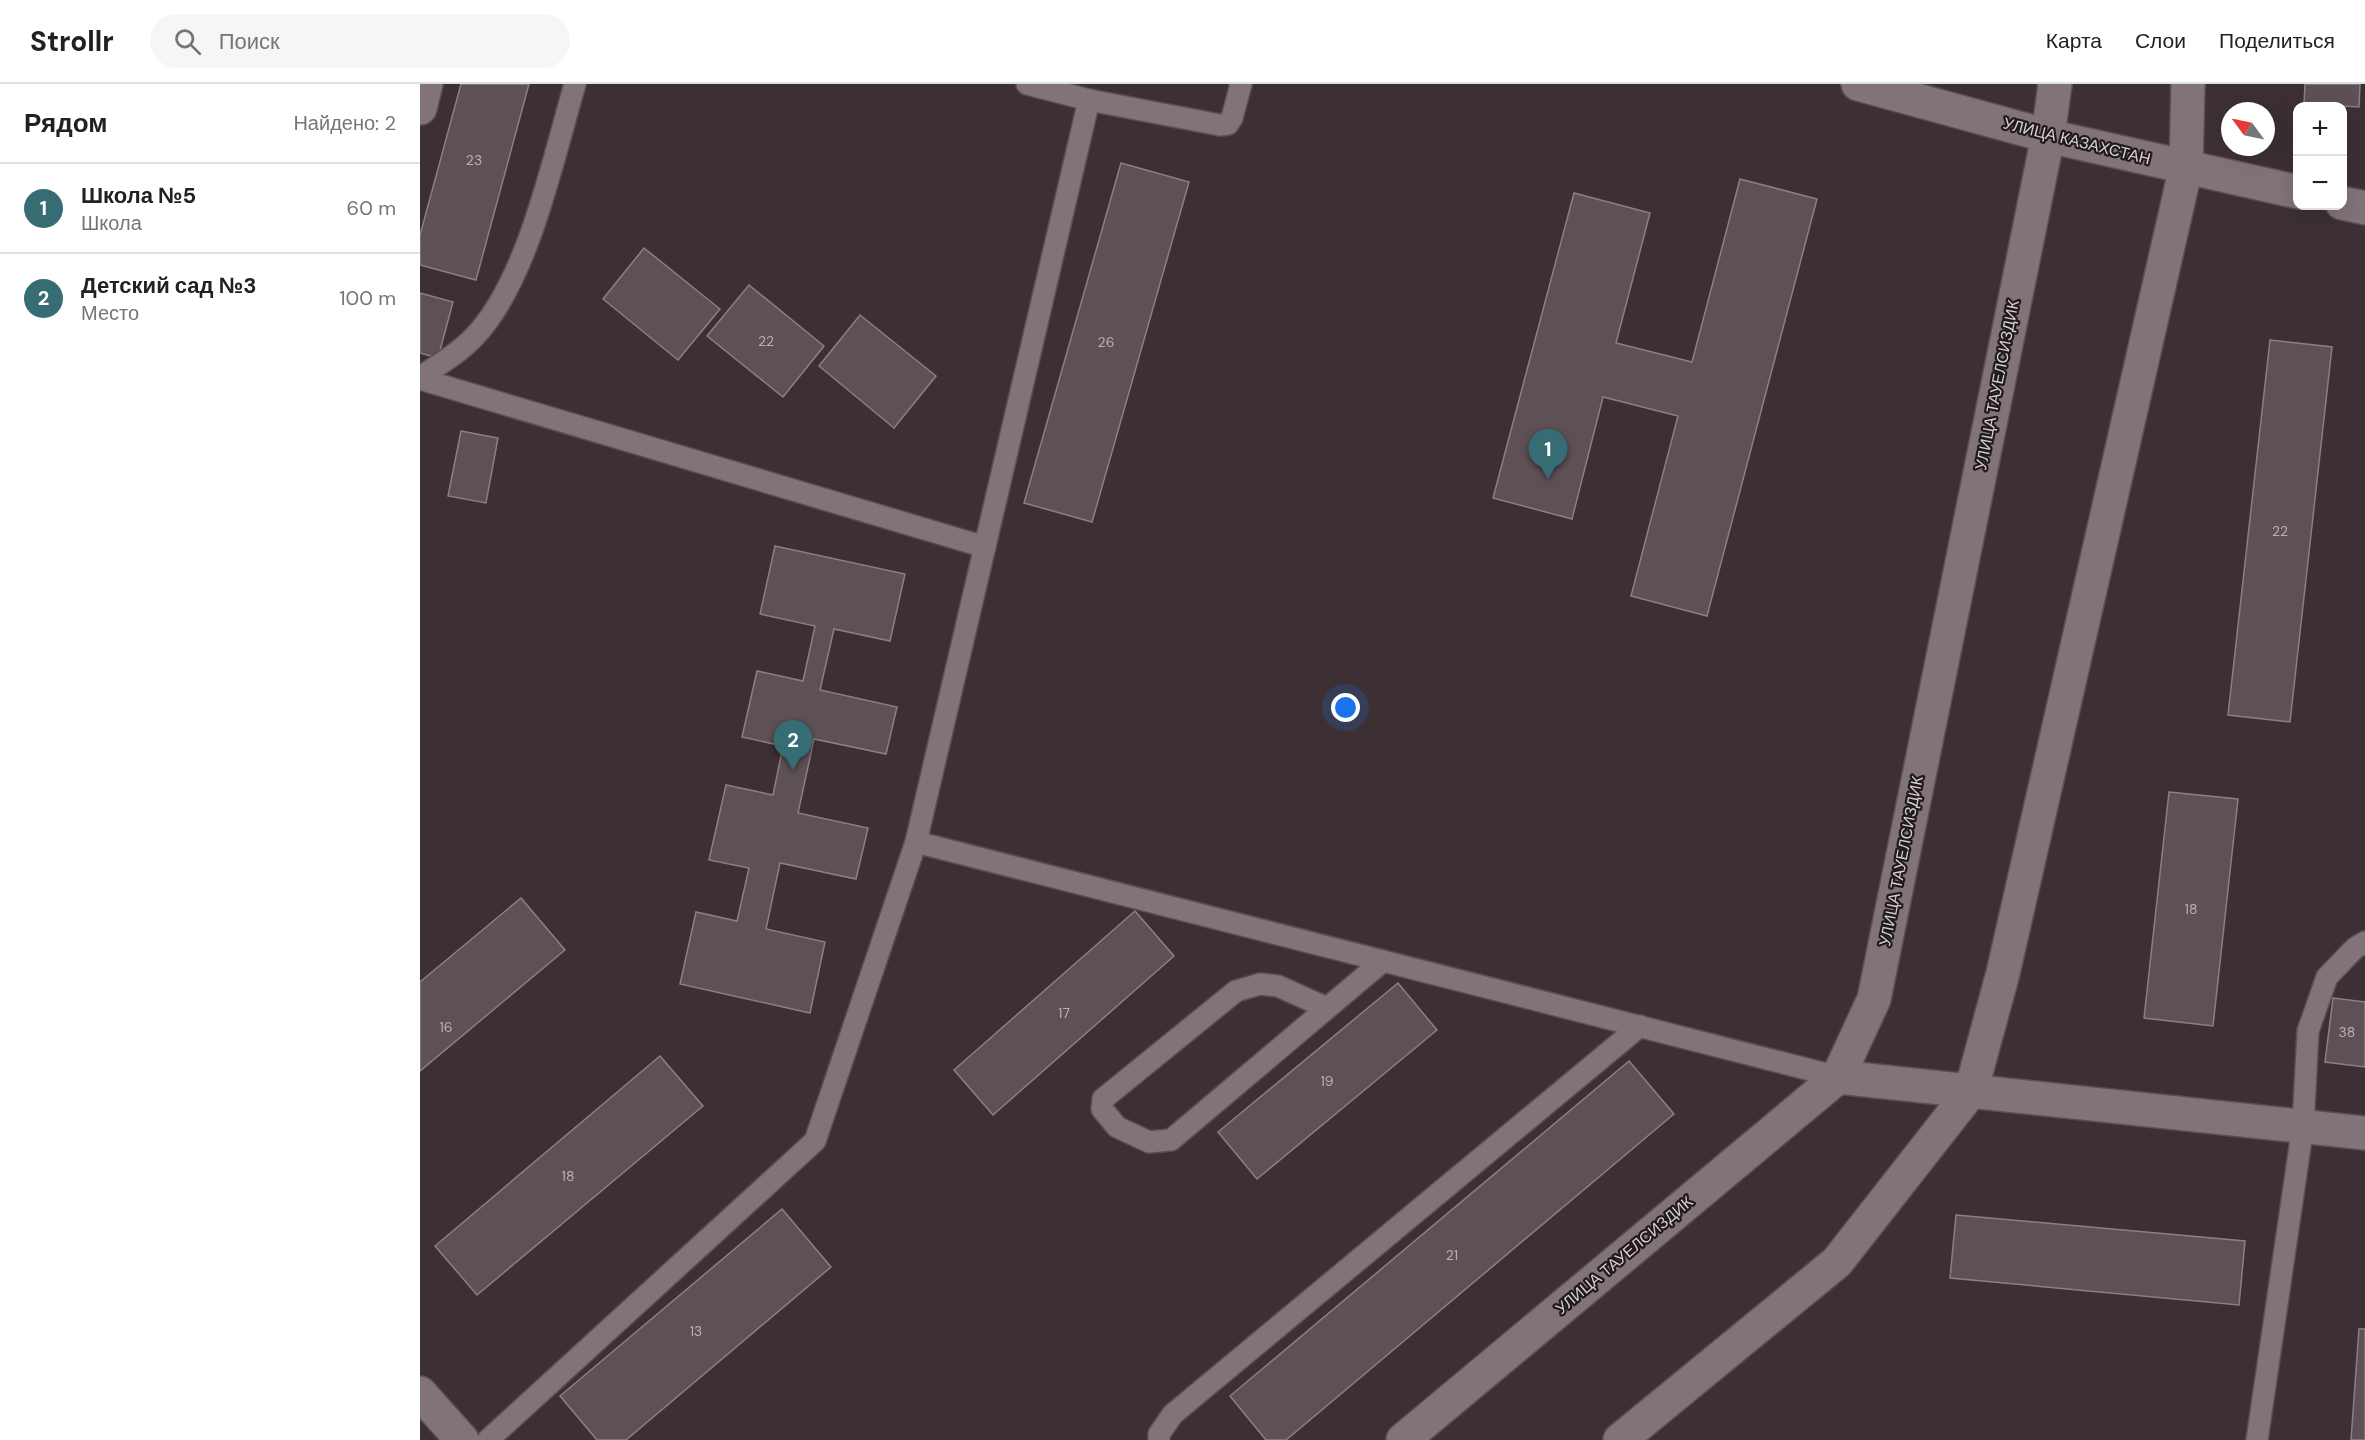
<!DOCTYPE html>
<html lang="ru">
<head>
<meta charset="utf-8">
<style>
	:root { --surface:#fff; --page:#f6f6f6; --text:#202124; --muted:#757577; --line:#e0e0e0; --accent:#366d75 }
	body { margin:0; font-family:"DM Sans",sans-serif; background:var(--page); color:var(--text) }
	.controls { position:absolute; right:18px; top:18px; display:grid; overflow:hidden; border-radius:12px; box-shadow:0 6px 24px #0002 }
	.controls button { width:54px; height:54px; display:grid; place-items:center; padding:0; border:0; border-bottom:2px solid var(--line); background:var(--surface); color:var(--text); font:30px sans-serif }
	.compass { position:absolute; left:1801px; top:18px; width:54px; height:54px; border-radius:50%; background:var(--surface); box-shadow:0 6px 24px #0002; rotate:303deg }
	.you { position:absolute; left:926px; top:624px; width:21px; height:21px; margin:-15px; border:4px solid #fff; border-radius:50%; background:#1a73e8; box-shadow:0 0 0 9px #1a73e833 }
	.badge { display:grid; place-items:center; width:39px; height:39px; border-radius:50%; background:var(--accent); color:#fff; font-size:20px; font-weight:700 }
	.pin { position:absolute; translate:-50% -50px; filter:drop-shadow(0 2px 3px #0008) }
	.pin::after { content:''; position:absolute; top:32px; width:21px; height:18px; background:inherit; clip-path:polygon(0 0,100% 0,50% 100%) }
	.list { margin:0; padding:0; list-style:none }
	h2 { display:flex; justify-content:space-between; align-items:center; height:78px; margin:0; padding:0 24px; font-size:26px }
	h2 small { font-size:20px; font-weight:400; color:var(--muted) }
	.list li { display:grid; grid-template-columns:39px 1fr auto; gap:18px; align-items:center; box-sizing:border-box; height:90px; padding:0 24px; border-top:2px solid var(--line) }
	.list b { display:block; font-size:22px; white-space:nowrap }
	.list p { margin:0; font-size:20px; white-space:nowrap; color:var(--muted) }
	.list em { font-size:20px; font-style:normal; color:var(--muted) }
	.icon { flex:none; width:33px; height:33px; fill:none; stroke:currentColor; stroke-width:2; stroke-linecap:round; stroke-linejoin:round }
	.map { position:relative; flex:none; width:1945px; height:1356px; overflow:hidden }
	header { display:flex; align-items:center; gap:36px; box-sizing:border-box; height:84px; padding:0 30px; background:var(--surface); border-bottom:2px solid var(--line) }
	header strong { font-size:28px }
	nav { display:flex; gap:33px; margin-inline-start:auto; font-size:21px }
	.search { width:420px; height:54px; background:var(--page); display:flex; align-items:center; gap:15px; box-sizing:border-box; padding:0 21px; border-radius:33px; color:var(--muted); font-size:22px }
	main { display:flex }
	aside { flex:1; background:var(--surface) }
	.map>svg:first-child { display:block }
	.building { fill:#5e5156; stroke:#8d7e83; stroke-width:1.5 }
	.lines { fill:none; stroke-linecap:round; stroke-linejoin:round }
	.service-casing { stroke:#594f53; stroke-width:24 }
	.minor-casing { stroke:#594f53; stroke-width:36 }
	.service { stroke:#827378; stroke-width:21 }
	.minor { stroke:#827378; stroke-width:33 }
	.labels { text-anchor:middle; dominant-baseline:central; stroke-width:4.5; stroke-linejoin:round; paint-order:stroke }
	.number-label { font-size:14px; fill:#bab0b3 }
	.street-label { font-size:16px; fill:#d8cfd2; stroke:#1f1a1c }
</style>
</head>
<body>
<header>
<strong>Strollr</strong>
<div class="search"><svg class="icon" aria-label="search" viewBox="0 0 24 24"><circle cx="10" cy="10" r="6"/><path d="M15 15l6 6"/></svg>Поиск</div>
<nav><a>Карта</a><a>Слои</a><a>Поделиться</a></nav>
</header>
<main>
<aside>
<h2>Рядом<small>Найдено: 2</small></h2>
<ul class="list">
<li><span class="badge">1</span><div><b>Школа №5</b><p>Школа</p></div><em>60 m</em></li>
<li><span class="badge">2</span><div><b>Детский сад №3</b><p>Место</p></div><em>100 m</em></li>
</ul>
</aside>
<div class="map">
<svg width="1945" height="1356" viewBox="0 0 1945 1356">
	<rect width="100%" height="100%" fill="#3c3034"/>
	<g class="building">
		<polygon points="41,0 109,0 56,196 0,181 0,151"/>
		<polygon points="1885,0 1940,0 1939,23 1884,20"/>
		<polygon points="701,79 769,98 672,438 604,419"/>
		<polygon points="1320,95 1397,115 1287,532 1211,512 1258,332 1183,313 1152,435 1073,414 1154,109 1230,129 1196,259 1272,278"/>
		<polygon points="224,164 300,225 258,276 183,215"/>
		<polygon points="329,201 404,262 363,313 287,252"/>
		<polygon points="0,209 33,218 18,274 0,269"/>
		<polygon points="440,231 516,292 474,344 399,282"/>
		<polygon points="1850,256 1912,263 1870,638 1808,631"/>
		<polygon points="41,347 78,354 66,419 28,412"/>
		<polygon points="355,462 485,490 470,557 414,545 400,606 477,623 466,670 394,655 378,729 448,744 436,795 360,779 346,845 405,858 390,929 260,900 276,828 317,837 329,784 289,776 306,701 353,711 363,662 322,653 337,587 383,597 395,542 340,530"/>
		<polygon points="1749,708 1818,715 1793,942 1724,934"/>
		<polygon points="101,814 145,866 0,987 0,898"/>
		<polygon points="715,827 754,872 573,1031 534,986"/>
		<polygon points="978,899 1017,946 837,1095 798,1048"/>
		<polygon points="1913,914 1945,918 1945,983 1905,978"/>
		<polygon points="240,972 283,1022 57,1211 15,1162"/>
		<polygon points="1209,977 1254,1030 866,1356 846,1356 810,1312"/>
		<polygon points="362,1125 411,1183 206,1356 177,1356 140,1312"/>
		<polygon points="1536,1131 1825,1157 1819,1221 1530,1194"/>
		<polygon points="1939,1245 1945,1245 1945,1356 1931,1356"/>
	</g>
	<g class="lines">
		<defs>
			<g id="service">
				<polyline points="607,0 669,16 800,41 808,40 812,34 821,0"/>
				<path d="M0 293C19 281 39 269 55 252 108 196 133 75 155 0"/>
				<polyline points="0,295 565,463"/>
				<polyline points="496,758 1418,993"/>
				<polyline points="907,924 858,902 840,900 816,907 683,1015 682,1025 697,1043 729,1058 751,1056 963,877"/>
				<polyline points="68,1356 395,1057 496,758 669,16"/>
				<polyline points="739,1356 739,1350 753,1330 1220,942"/>
				<polyline points="1837,1356 1883,1042 1888,947 1907,893 1935,864 1945,858"/>
			</g>
			<g id="minor">
				<polyline points="1438,0 1628,52 1878,108"/>
				<polyline points="0,24 6,0"/>
				<polyline points="1922,119 1945,124"/>
				<polyline points="1418,993 1945,1049"/>
				<polyline points="0,1309 42,1356"/>
				<polyline points="983,1356 1418,993 1454,915 1628,52 1635,0"/>
				<polyline points="1200,1356 1417,1178 1551,1007 1583,889 1766,83 1768,0"/>
			</g>
		</defs>
		<use href="#service" class="service-casing"/>
		<use href="#minor" class="minor-casing"/>
		<use href="#service" class="service"/>
		<use href="#minor" class="minor"/>
	</g>
	<g class="labels">
		<g class="number-label">
			<text x="54" y="76">23</text>
			<text x="346" y="257">22</text>
			<text x="686" y="258">26</text>
			<text x="1860" y="447">22</text>
			<text x="1771" y="825">18</text>
			<text x="644" y="929">17</text>
			<text x="26" y="943">16</text>
			<text x="1927" y="948">38</text>
			<text x="907" y="997">19</text>
			<text x="148" y="1092">18</text>
			<text x="1032" y="1171">21</text>
			<text x="276" y="1247">13</text>
		</g>
		<g class="street-label">
			<text transform="translate(1657 57) rotate(14)">УЛИЦА КАЗАХСТАН</text>
			<text transform="translate(1577 301) rotate(-79)">УЛИЦА ТАУЕЛСИЗДИК</text>
			<text transform="translate(1481 777) rotate(-79)">УЛИЦА ТАУЕЛСИЗДИК</text>
			<text transform="translate(1204 1171) rotate(-40)">УЛИЦА ТАУЕЛСИЗДИК</text>
		</g>
	</g>
</svg>
<div class="controls">
<button>+</button>
<button>−</button>
</div>
<svg class="compass" viewBox="-18 -18 36 36"><path d="M0-13l5 13h-10z" fill="#e53935"/><path d="M0 13l5-13h-10z" fill="#757577"/></svg>
<div class="you"></div>
<div class="pin badge" style="left:1128px;top:395px">1</div>
<div class="pin badge" style="left:373px;top:686px">2</div>
</div>
</main>
</body>
</html>
